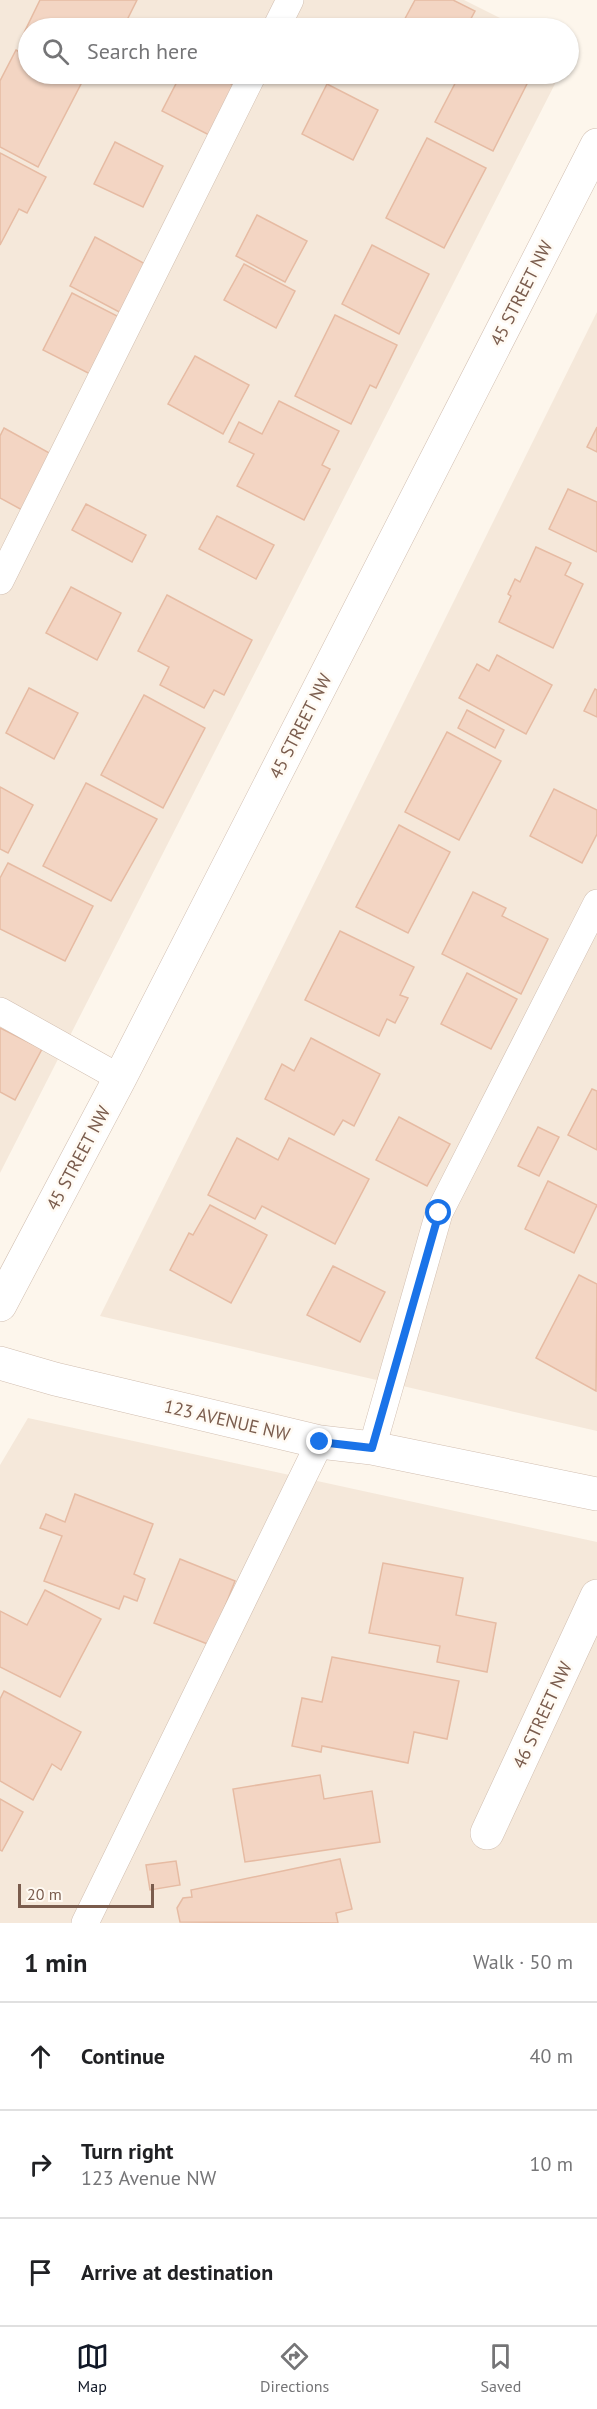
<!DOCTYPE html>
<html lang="en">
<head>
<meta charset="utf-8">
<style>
	:root { --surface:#fff; --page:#f6f6f6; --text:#202124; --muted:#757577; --line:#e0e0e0; --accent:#111827 }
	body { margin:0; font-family:"PT Sans",sans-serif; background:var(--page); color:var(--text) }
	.scale { position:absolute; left:18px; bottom:15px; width:136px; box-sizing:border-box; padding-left:6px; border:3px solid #7a5c4d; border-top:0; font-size:16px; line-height:21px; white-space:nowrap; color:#7a5c4d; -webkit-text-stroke:4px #fffaf3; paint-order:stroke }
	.stop { position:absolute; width:18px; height:18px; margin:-14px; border:4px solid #1a73e8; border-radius:50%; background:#fff }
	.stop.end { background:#1a73e8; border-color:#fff; box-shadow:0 2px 6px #0008 }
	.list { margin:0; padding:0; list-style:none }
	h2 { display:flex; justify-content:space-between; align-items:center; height:78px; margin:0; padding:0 24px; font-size:26px }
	h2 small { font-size:20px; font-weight:400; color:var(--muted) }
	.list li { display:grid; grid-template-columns:39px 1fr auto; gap:18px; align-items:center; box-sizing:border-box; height:108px; padding:0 24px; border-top:2px solid var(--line) }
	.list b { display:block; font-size:22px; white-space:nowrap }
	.list p { margin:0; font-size:20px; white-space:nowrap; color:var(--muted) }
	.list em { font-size:20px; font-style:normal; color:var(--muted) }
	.icon { flex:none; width:33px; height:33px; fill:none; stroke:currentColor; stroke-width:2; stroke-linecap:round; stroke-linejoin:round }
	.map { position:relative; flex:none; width:597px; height:1923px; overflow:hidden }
	.search { position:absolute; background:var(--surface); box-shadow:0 2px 4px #0004; left:18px; right:18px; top:18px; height:66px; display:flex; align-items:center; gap:15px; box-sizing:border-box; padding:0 21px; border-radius:33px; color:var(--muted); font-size:22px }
	.sheet { height:402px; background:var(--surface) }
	nav { display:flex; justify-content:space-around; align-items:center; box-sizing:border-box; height:84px; border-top:2px solid var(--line); background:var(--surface); font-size:16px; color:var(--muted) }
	nav a { display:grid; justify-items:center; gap:3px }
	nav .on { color:var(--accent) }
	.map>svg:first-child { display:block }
	.residential { fill:#f5e8da }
	.building { fill:#f3d5c3; stroke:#e6bba3; stroke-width:1.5 }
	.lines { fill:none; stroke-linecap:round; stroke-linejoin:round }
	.lane-casing { stroke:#d1beb0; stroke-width:28 }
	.street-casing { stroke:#d1beb0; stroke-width:34 }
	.lane { stroke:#fff; stroke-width:27 }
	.street { stroke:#fff; stroke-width:33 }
	.route { stroke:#1a73e8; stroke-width:8 }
	.labels { text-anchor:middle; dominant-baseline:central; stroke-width:5; stroke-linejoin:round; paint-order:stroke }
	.street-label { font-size:18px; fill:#7a5c4d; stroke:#fffaf3 }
</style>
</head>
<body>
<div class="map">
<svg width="597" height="1923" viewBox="0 0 597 1923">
	<rect width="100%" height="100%" fill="#fdf6ec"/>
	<g class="residential">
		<polygon points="0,0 464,0 520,28 28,28 28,74 560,74 0,1173"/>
		<polygon points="597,312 597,1431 100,1316"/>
		<polygon points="28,1418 597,1542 597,1923 0,1923 0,1465"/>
	</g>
	<g class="building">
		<polygon points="40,0 137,0 123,28 28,28 28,43 21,39"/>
		<polygon points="415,0 453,0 475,11 466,28 407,28 401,26"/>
		<polygon points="16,50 28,57 28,74 61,74 81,84 38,167 0,147 0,81"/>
		<polygon points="181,74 210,74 238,87 213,137 162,111"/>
		<polygon points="460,74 532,74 493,151 435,122"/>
		<polygon points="327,84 378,110 353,160 302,134"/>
		<polygon points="427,138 486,168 444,248 386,218"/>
		<polygon points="115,142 163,166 143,207 94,184"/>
		<polygon points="0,153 46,177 27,213 19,209 0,245"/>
		<polygon points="257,215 307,241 285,282 236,256"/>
		<polygon points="95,237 149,266 123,314 70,286"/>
		<polygon points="372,245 429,274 399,334 342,304"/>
		<polygon points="244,264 295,291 276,328 224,300"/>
		<polygon points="72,293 123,319 94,376 43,350"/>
		<polygon points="335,315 397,345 376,388 370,385 351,424 295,396"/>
		<polygon points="195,356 249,385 223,434 168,404"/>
		<polygon points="279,401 339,431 322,465 330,469 304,520 237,486 254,454 229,442 239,422 262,434"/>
		<polygon points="597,427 597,452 587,447"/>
		<polygon points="4,428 53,455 24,511 0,498 0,436"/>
		<polygon points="568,489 597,502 597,552 549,529"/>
		<polygon points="86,504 146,535 132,562 72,530"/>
		<polygon points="217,516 274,545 256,579 199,549"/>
		<polygon points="536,547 571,563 565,575 583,584 553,648 499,622 511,596 508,594 515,579 520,582"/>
		<polygon points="71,587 121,613 97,660 46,633"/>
		<polygon points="167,595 252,640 224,695 214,690 204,708 160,685 169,667 138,651"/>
		<polygon points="497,655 552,685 526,734 459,698 477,664 489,671"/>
		<polygon points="29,688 78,713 54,759 6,733"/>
		<polygon points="595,689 597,690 597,717 584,711"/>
		<polygon points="144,695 205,728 163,808 101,775"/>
		<polygon points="467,710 504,730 495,748 458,728"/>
		<polygon points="447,732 501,761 459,840 405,812"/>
		<polygon points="86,783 157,819 111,901 43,866"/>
		<polygon points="0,787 33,805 8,853 0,849"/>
		<polygon points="554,789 597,810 597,834 582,863 530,836"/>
		<polygon points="399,825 450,852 408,933 356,907"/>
		<polygon points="8,863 93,906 65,961 0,929 0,878"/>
		<polygon points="473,892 506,908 502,916 548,939 521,994 442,954"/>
		<polygon points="340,931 414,967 400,995 408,998 395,1023 387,1019 379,1036 305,1000"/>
		<polygon points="467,973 517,999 491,1049 441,1024"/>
		<polygon points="0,1028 42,1049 15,1100 0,1092"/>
		<polygon points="311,1038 380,1074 354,1126 343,1120 334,1135 265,1099 282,1064 294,1071"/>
		<polygon points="592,1089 597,1091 597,1150 568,1135"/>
		<polygon points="399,1117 450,1144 427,1186 376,1160"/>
		<polygon points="538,1127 559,1137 539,1176 518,1166"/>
		<polygon points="237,1138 278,1160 289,1138 369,1179 335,1244 262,1206 255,1219 208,1195"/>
		<polygon points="548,1181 597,1205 574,1253 525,1229"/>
		<polygon points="210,1205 267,1235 231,1303 170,1270 189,1233 193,1235"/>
		<polygon points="333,1266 385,1292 360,1342 307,1315"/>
		<polygon points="579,1275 597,1284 596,1391 536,1358"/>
		<polygon points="75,1494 153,1524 134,1574 145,1579 137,1601 124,1596 119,1609 44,1581 62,1536 40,1528 46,1514 65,1522"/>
		<polygon points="180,1559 235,1581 210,1645 154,1623"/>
		<polygon points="383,1563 463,1578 456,1615 496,1623 487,1672 437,1662 440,1646 369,1633"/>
		<polygon points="45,1590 101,1619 60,1697 0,1667 0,1611 27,1625"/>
		<polygon points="332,1657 459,1681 447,1739 414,1732 408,1763 322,1746 321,1752 292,1746 302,1698 322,1702"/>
		<polygon points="4,1691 81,1732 61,1770 52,1764 33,1800 0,1781 0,1699"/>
		<polygon points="320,1775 324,1799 372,1791 380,1842 245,1862 233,1789"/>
		<polygon points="0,1799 23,1812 2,1851 0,1850"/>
		<polygon points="340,1859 352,1909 336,1913 338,1923 180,1922 177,1908 183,1898 192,1897 191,1890"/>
		<polygon points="176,1861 180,1885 150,1890 146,1865"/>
	</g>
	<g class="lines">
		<defs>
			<g id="lane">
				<polyline points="276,28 290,0"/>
				<polyline points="0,581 253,74"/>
				<polyline points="0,1011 120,1078"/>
				<polyline points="372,1448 439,1213 597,903"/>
				<polyline points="85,1923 320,1442"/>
			</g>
			<g id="street">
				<polyline points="0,1305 120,1078 597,145"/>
				<polyline points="0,1363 55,1379 320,1442 372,1448 597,1494"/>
				<polyline points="487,1833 597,1596"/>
			</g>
		</defs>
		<use href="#lane" class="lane-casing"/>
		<use href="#street" class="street-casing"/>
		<use href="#lane" class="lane"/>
		<use href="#street" class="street"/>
	</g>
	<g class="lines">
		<polyline class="route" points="320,1442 372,1448 439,1213"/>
	</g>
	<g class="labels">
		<g class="street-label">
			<text transform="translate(521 293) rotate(-63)">45 STREET NW</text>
			<text transform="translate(300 726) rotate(-63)">45 STREET NW</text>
			<text transform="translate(78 1158) rotate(-62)">45 STREET NW</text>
			<text transform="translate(227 1420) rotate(13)">123 AVENUE NW</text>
			<text transform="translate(542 1715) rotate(-65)">46 STREET NW</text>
		</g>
	</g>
</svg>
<div class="scale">20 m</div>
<div class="stop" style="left:439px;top:1213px"></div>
<div class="stop end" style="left:320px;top:1442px"></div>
<div class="search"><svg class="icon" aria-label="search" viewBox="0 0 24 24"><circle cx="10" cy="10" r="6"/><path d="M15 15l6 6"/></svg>Search here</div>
</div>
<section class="sheet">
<h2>1 min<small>Walk · 50 m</small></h2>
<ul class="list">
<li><svg class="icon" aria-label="ahead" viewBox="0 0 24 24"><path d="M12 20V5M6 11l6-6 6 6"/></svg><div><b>Continue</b></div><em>40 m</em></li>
<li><svg class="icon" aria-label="right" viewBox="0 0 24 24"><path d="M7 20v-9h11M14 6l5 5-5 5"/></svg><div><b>Turn right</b><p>123 Avenue NW</p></div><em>10 m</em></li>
<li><svg class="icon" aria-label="arrive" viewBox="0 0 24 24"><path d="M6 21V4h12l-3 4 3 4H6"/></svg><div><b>Arrive at destination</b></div></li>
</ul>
</section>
<nav>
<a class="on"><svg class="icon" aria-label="map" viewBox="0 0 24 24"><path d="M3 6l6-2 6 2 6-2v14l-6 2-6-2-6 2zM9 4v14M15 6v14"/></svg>Map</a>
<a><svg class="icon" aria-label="directions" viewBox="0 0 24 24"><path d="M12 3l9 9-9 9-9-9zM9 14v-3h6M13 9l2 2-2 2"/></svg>Directions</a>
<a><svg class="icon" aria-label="saved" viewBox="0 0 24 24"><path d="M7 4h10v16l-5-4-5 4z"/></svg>Saved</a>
</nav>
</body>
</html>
